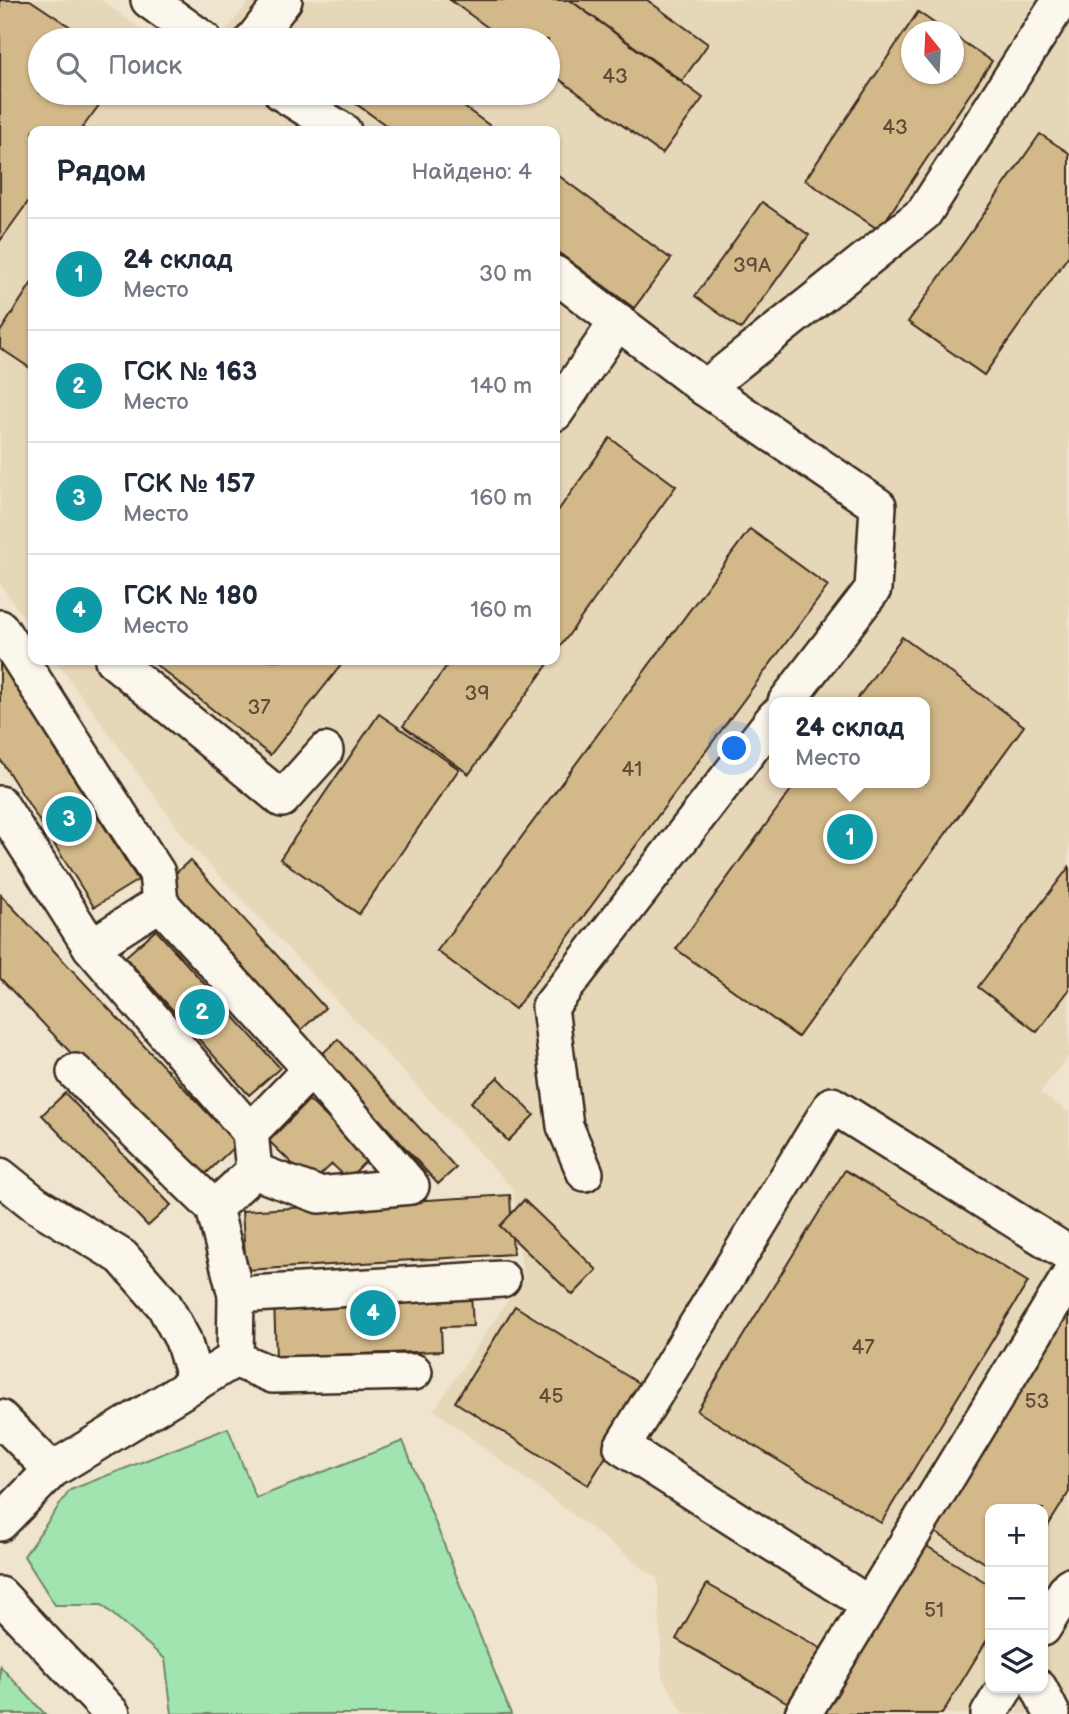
<!DOCTYPE html>
<html lang="ru">
<head>
<meta charset="utf-8">
<style>
	:root { --surface:#fff; --page:#f2f2f3; --text:#1f2937; --muted:#747a83; --line:#e0e1e3; --accent:#3b2a1e }
	body { margin:0; font-family:"Balsamiq Sans",sans-serif; background:var(--page); color:var(--text) }
	.controls { position:absolute; right:21px; bottom:21px; display:grid; overflow:hidden; border-radius:14px; box-shadow:0 2px 5px #0004 }
	.controls button { width:63px; height:63px; display:grid; place-items:center; padding:0; border:0; border-bottom:2px solid var(--line); background:var(--surface); color:var(--text); font:35px sans-serif }
	.compass { position:absolute; left:901px; top:21px; width:63px; height:63px; border-radius:50%; background:var(--surface); box-shadow:0 2px 5px #0004; rotate:342deg }
	.you { position:absolute; left:735px; top:749px; width:24px; height:24px; margin:-18px; border:5px solid #fff; border-radius:50%; background:#1a73e8; box-shadow:0 0 0 10px #1a73e833 }
	.badge { display:grid; place-items:center; width:46px; height:46px; border-radius:50%; background:var(--accent); color:#fff; font-size:23px; font-weight:700 }
	.pin { position:absolute; translate:-50% -50%; border:4px solid #fff; box-shadow:0 2px 7px #0006 }
	.popup { position:absolute; left:769px; top:697px; width:161px; height:91px; box-sizing:border-box; display:grid; place-content:center; border-radius:14px; background:var(--surface); filter:drop-shadow(0 2px 5px #0005); font-size:23px; white-space:nowrap; color:var(--muted) }
	.popup b { font-size:26px; color:var(--text) }
	.popup::after { content:''; position:absolute; left:50%; top:100%; margin-left:-14px; border:14px solid transparent; border-top-color:var(--surface) }
	.list { margin:0; padding:0; list-style:none }
	h2 { display:flex; justify-content:space-between; align-items:center; height:91px; margin:0; padding:0 28px; font-size:30px }
	h2 small { font-size:23px; font-weight:400; color:var(--muted) }
	.list li { display:grid; grid-template-columns:46px 1fr auto; gap:21px; align-items:center; box-sizing:border-box; height:112px; padding:0 28px; border-top:2px solid var(--line) }
	.list b { display:block; font-size:26px; white-space:nowrap }
	.list p { margin:0; font-size:23px; white-space:nowrap; color:var(--muted) }
	.list em { font-size:23px; font-style:normal; color:var(--muted) }
	.icon { flex:none; width:38px; height:38px; fill:none; stroke:currentColor; stroke-width:2; stroke-linecap:round; stroke-linejoin:round }
	.map { position:relative; flex:none; width:1069px; height:1714px; overflow:hidden }
	.search { position:absolute; background:var(--surface); box-shadow:0 2px 5px #0004; left:28px; top:28px; width:532px; height:77px; display:flex; align-items:center; gap:18px; box-sizing:border-box; padding:0 24px; border-radius:38px; color:var(--muted); font-size:26px }
	.panel { position:absolute; background:var(--surface); box-shadow:0 2px 5px #0004; left:28px; top:126px; width:532px; height:539px; border-radius:14px }
	.map>svg:first-child { display:block }
	.built { fill:#e7d7b9; fill-rule:evenodd }
	.green { fill:#a1e4af; stroke:#6e8766; stroke-width:2 }
	.building { fill:#d3b989; stroke:#3b2a1e; stroke-width:2 }
	.lines { fill:none; stroke-linecap:round; stroke-linejoin:round }
	.minor-casing { stroke:#3b2a1e; stroke-width:40 }
	.minor { stroke:#fbf7ec; stroke-width:35 }
	.labels { text-anchor:middle; dominant-baseline:central; stroke-width:5; stroke-linejoin:round; paint-order:stroke }
	.number-label { font-size:21px; fill:#614e39 }
</style>
</head>
<body>
<div class="map">
<svg width="1069" height="1714" viewBox="0 0 1069 1714">
	<rect width="100%" height="100%" fill="#efe4ce"/>
	<filter id="ink" filterUnits="userSpaceOnUse"><feTurbulence type="fractalNoise" baseFrequency=".0143" numOctaves="2"/><feDisplacementMap in="SourceGraphic" scale="14" xChannelSelector="R" yChannelSelector="G"/><feConvolveMatrix kernelMatrix="1 2 1 2 8 2 1 2 1" color-interpolation-filters="sRGB"/></filter>
	<g filter="url(#ink)">
		<path class="built" d="M0 0H101L155 40H40V93H548V40H219L250 0H1069V1055L1040 1093 1069 1112V1714H684L662 1676 658 1579 434 1410 523 1278 513 1189 188 842 55 660H555V131H33V630L0 584ZM912 32H954V74H912ZM775 702H925V783H775ZM990 1509H1043V1688H990Z"/>
		<g class="green">
			<polygon points="228,1428 256,1498 403,1441 511,1714 172,1714 165,1659 102,1605 55,1605 24,1556 70,1490"/>
			<polygon points="0,1666 45,1714 0,1714"/>
		</g>
		<g class="building">
			<polygon points="0,0 30,0 90,40 40,40 40,93 108,93 80,131 33,131 33,195 0,241"/>
			<polygon points="450,0 570,0 703,98 662,154 548,71 548,40 505,40"/>
			<polygon points="570,0 647,0 708,44 682,81"/>
			<polygon points="918,12 947,32 912,32 912,74 954,74 954,36 992,61 879,230 805,180"/>
			<polygon points="348,93 445,93 497,131 394,131 345,96"/>
			<polygon points="1040,134 1069,153 1069,255 984,375 908,322"/>
			<polygon points="555,173 671,259 634,308 555,250"/>
			<polygon points="762,202 809,235 741,329 695,296"/>
			<polygon points="33,281 33,370 0,348 0,332"/>
			<polygon points="610,438 676,486 555,654 555,515"/>
			<polygon points="750,529 828,586 515,1009 437,951"/>
			<polygon points="902,637 1024,726 798,1037 676,949 796,783 925,783 925,702 855,702"/>
			<polygon points="150,660 345,660 270,755"/>
			<polygon points="451,660 551,660 469,774 403,726"/>
			<polygon points="0,662 138,880 94,907 0,759"/>
			<polygon points="379,714 459,769 359,914 280,859"/>
			<polygon points="190,860 325,1008 301,1030 166,882"/>
			<polygon points="1069,867 1069,990 1037,1032 978,987"/>
			<polygon points="1,895 237,1144 195,1184 0,978"/>
			<polygon points="156,930 280,1068 249,1095 125,957"/>
			<polygon points="338,1039 456,1168 438,1184 321,1055"/>
			<polygon points="498,1077 534,1115 508,1141 471,1102"/>
			<polygon points="65,1093 171,1205 148,1226 42,1115"/>
			<polygon points="309,1100 369,1158 348,1179 332,1164 312,1183 269,1141"/>
			<polygon points="845,1170 1028,1282 881,1523 697,1411"/>
			<polygon points="510,1195 513,1254 246,1270 242,1211"/>
			<polygon points="524,1200 597,1270 573,1295 500,1226"/>
			<polygon points="471,1293 473,1326 441,1327 442,1351 276,1357 274,1300"/>
			<polygon points="515,1306 648,1389 588,1485 455,1402"/>
			<polygon points="1064,1308 1069,1311 1069,1492 1043,1534 1043,1509 990,1509 990,1566 928,1528"/>
			<polygon points="920,1542 990,1585 990,1635 942,1714 814,1714"/>
			<polygon points="707,1584 822,1649 790,1704 676,1639"/>
		</g>
		<g class="lines">
			<defs>
				<g id="minor">
					<polyline points="149,0 204,40"/>
					<polyline points="253,40 284,0"/>
					<polyline points="282,93 343,131"/>
					<polyline points="555,274 705,388 878,506 873,589 786,702"/>
					<polyline points="705,388 924,213 1061,0"/>
					<polyline points="555,413 618,321"/>
					<polyline points="0,628 157,873 160,903 311,1069 411,1186 319,1195 254,1171"/>
					<polyline points="113,660 282,799 325,751"/>
					<polyline points="0,804 91,947 250,1132"/>
					<polyline points="91,947 160,903"/>
					<polyline points="75,1072 214,1208"/>
					<polyline points="585,1173 565,1126 550,1007 775,717"/>
					<polyline points="0,1176 35,1204 122,1257 164,1305 183,1340 196,1383"/>
					<polyline points="236,1295 214,1208 254,1171 250,1132 311,1069"/>
					<polyline points="235,1359 236,1295 502,1279"/>
					<polyline points="0,1418 52,1470"/>
					<polyline points="0,1523 52,1470 235,1359 273,1375 414,1372"/>
					<polyline points="0,1595 112,1714"/>
					<polyline points="870,1605 622,1447 832,1105 1069,1254"/>
					<polyline points="1043,1628 1069,1586"/>
					<polyline points="1039,1688 1052,1714"/>
					<polyline points="803,1714 1069,1277"/>
					<polyline points="989,1714 1005,1688"/>
				</g>
			</defs>
			<use href="#minor" class="minor-casing"/>
			<use href="#minor" class="minor"/>
		</g>
	</g>
	<g class="labels">
		<g class="number-label">
			<text x="615" y="76">43</text>
			<text x="895" y="127">43</text>
			<text x="752" y="265">39А</text>
			<text x="477" y="693">39</text>
			<text x="259" y="707">37</text>
			<text x="632" y="769">41</text>
			<text x="863" y="1347">47</text>
			<text x="551" y="1396">45</text>
			<text x="1037" y="1401">53</text>
			<text x="934" y="1610">51</text>
		</g>
	</g>
</svg>
<div class="controls">
<button>+</button>
<button>−</button>
<button><svg class="icon" aria-label="layers" viewBox="0 0 24 24"><path d="M12 4l9 5-9 5-9-5zM3 14l9 5 9-5"/></svg></button>
</div>
<svg class="compass" viewBox="-18 -18 36 36"><path d="M0-13l5 13h-10z" fill="#e53935"/><path d="M0 13l5-13h-10z" fill="#747a83"/></svg>
<div class="you"></div>
<div class="pin badge" style="left:850px;top:837px;background:#0f9aa8">1</div>
<div class="popup"><b>24 склад</b>Место</div>
<div class="pin badge" style="left:202px;top:1012px;background:#0f9aa8">2</div>
<div class="pin badge" style="left:69px;top:819px;background:#0f9aa8">3</div>
<div class="pin badge" style="left:373px;top:1313px;background:#0f9aa8">4</div>
<div class="search"><svg class="icon" aria-label="search" viewBox="0 0 24 24"><circle cx="10" cy="10" r="6"/><path d="M15 15l6 6"/></svg>Поиск</div>
<section class="panel">
<h2>Рядом<small>Найдено: 4</small></h2>
<ul class="list">
<li><span class="badge" style="background:#0f9aa8">1</span><div><b>24 склад</b><p>Место</p></div><em>30 m</em></li>
<li><span class="badge" style="background:#0f9aa8">2</span><div><b>ГСК № 163</b><p>Место</p></div><em>140 m</em></li>
<li><span class="badge" style="background:#0f9aa8">3</span><div><b>ГСК № 157</b><p>Место</p></div><em>160 m</em></li>
<li><span class="badge" style="background:#0f9aa8">4</span><div><b>ГСК № 180</b><p>Место</p></div><em>160 m</em></li>
</ul>
</section>
</div>
</body>
</html>
